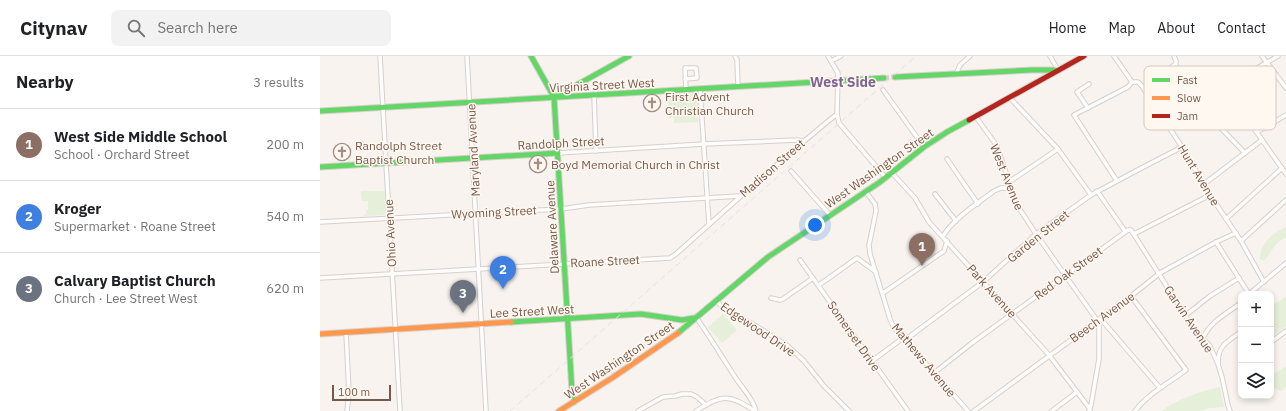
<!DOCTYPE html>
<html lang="en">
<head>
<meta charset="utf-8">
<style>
	:root { --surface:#fff; --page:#f2f2f2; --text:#202124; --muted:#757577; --line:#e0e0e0; --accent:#a58e85 }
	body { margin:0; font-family:"IBM Plex Sans",sans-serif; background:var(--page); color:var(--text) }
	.controls { position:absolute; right:12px; bottom:12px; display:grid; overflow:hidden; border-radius:8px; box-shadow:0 2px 6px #0003 }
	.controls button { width:36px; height:36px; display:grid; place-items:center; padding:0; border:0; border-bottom:1px solid var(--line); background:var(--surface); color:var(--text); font:20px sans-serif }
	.scale { position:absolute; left:12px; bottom:10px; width:59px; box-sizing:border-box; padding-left:4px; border:2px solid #78584c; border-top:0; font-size:11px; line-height:14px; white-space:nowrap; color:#78584c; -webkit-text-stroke:3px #fff8f0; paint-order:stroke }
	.you { position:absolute; left:495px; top:169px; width:14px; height:14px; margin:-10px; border:3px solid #fff; border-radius:50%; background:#1a73e8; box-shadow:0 0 0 6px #1a73e833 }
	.badge { display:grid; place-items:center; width:26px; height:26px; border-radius:50%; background:var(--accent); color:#fff; font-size:13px; font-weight:700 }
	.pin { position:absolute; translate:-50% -33px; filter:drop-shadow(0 1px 2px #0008) }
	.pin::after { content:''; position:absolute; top:21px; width:14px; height:12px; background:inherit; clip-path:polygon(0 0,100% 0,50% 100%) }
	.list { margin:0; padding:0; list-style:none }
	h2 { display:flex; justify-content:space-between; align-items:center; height:52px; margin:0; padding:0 16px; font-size:17px }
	h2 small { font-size:13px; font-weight:400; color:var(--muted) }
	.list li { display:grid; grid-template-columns:26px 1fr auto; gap:12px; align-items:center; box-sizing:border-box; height:72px; padding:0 16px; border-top:1px solid var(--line) }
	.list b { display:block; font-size:15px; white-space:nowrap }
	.list p { margin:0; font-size:13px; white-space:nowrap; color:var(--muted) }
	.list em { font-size:13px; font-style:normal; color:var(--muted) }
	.icon { flex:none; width:22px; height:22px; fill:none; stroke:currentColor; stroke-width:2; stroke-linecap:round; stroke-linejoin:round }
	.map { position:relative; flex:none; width:966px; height:355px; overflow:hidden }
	header { display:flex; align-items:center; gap:24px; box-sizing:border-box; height:56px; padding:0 20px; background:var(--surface); border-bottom:1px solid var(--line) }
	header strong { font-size:19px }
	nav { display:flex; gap:22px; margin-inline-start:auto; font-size:14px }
	.search { width:280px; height:36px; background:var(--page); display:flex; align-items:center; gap:10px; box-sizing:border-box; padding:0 14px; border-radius:8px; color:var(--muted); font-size:15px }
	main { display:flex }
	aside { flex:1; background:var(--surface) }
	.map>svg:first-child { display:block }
	.green { fill:#e6efd9 }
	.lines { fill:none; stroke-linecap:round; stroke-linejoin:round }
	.secondary-tunnel { stroke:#d8ccc6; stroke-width:5; stroke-dasharray:5 2.5; stroke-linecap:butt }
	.street-casing { stroke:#d7d0cc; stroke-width:5.5 }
	.fast-casing { stroke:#d8cfca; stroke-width:7 }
	.slow-casing { stroke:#d8cfca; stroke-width:7 }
	.jam-casing { stroke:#d8cfca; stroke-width:7 }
	.street { stroke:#fefdfc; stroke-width:3.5 }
	.fast { stroke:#63d668; stroke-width:5 }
	.slow { stroke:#ff974d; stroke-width:5 }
	.jam { stroke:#b3261e; stroke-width:5 }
	.rail { stroke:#e5e3e6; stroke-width:1; stroke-dasharray:6 4; stroke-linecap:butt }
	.labels { text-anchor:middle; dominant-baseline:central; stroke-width:3; stroke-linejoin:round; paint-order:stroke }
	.street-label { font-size:12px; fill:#78584c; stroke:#fff8f0 }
	.poi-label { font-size:12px; fill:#78584c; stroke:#fff8f0; text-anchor:start }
	.quarter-label { font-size:14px; font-weight:bold; fill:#806593; stroke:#fff8f0 }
	.key { fill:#fff8f0; stroke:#d6c8bf; stroke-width:1 }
	.key-label { font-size:11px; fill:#78584c }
</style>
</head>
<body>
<header>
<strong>Citynav</strong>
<div class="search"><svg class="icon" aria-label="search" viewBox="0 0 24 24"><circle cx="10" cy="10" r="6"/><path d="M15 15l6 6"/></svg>Search here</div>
<nav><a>Home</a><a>Map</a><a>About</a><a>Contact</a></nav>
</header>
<main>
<aside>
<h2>Nearby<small>3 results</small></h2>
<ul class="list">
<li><span class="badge" style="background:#8d6e63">1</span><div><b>West Side Middle School</b><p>School · Orchard Street</p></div><em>200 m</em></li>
<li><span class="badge" style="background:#3f7fe0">2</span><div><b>Kroger</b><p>Supermarket · Roane Street</p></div><em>540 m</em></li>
<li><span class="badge" style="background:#6b7280">3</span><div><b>Calvary Baptist Church</b><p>Church · Lee Street West</p></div><em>620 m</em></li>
</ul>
</aside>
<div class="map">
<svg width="966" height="355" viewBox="0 0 966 355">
	<rect width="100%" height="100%" fill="#f8f3ee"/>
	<g class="green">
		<polygon points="377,38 378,66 354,67 354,61 349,62 348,40"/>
		<polygon points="41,135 65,135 66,156 63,159 44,160 44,159 46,158 46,154 48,154 48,145 42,145"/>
		<path d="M966 171V182C956 184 951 197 944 205L940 203C940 187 953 177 966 171Z"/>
		<polygon points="966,240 966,270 951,282 951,249 957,247"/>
		<polygon points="403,258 417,274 402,287 388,271"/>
		<polygon points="966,310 966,331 961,335 951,331 951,320"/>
		<path d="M900 331 904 351 890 352 881 355H842C855 344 884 334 900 331Z"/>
	</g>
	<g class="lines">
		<polyline class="secondary-tunnel" points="564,22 575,21"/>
		<defs>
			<g id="street">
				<polyline points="60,0 80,355"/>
				<polyline points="147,0 166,355"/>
				<polyline points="415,0 417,4 418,30"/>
				<polyline points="508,0 518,17 517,58 519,67 566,122"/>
				<polyline points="730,0 738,14"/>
				<polyline points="794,0 812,26 818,26 822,30 862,91 890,139 921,185 944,226"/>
				<polyline points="942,0 966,32"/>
				<polyline points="511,5 521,0"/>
				<polyline points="636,18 640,9 650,0"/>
				<polyline points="365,23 377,22 376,12 365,12 366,34"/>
				<polyline points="903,32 921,54 966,118"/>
				<polyline points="380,33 389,168"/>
				<polyline points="563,34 604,91"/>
				<polyline points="825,35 842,17 856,8 856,5 854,0"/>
				<polyline points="274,39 276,95"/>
				<polyline points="690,42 738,93 771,139"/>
				<polyline points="768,52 757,36 769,28"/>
				<path d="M838 56C858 55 875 53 893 64L925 97"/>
				<polyline points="875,56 878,52 903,32 958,0"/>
				<polyline points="656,61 677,90 697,149 716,178 779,267 779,303 771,349 769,355"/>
				<polyline points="937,76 966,59"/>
				<polyline points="238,97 384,88 477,84 483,85"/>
				<polyline points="627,103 658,148"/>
				<polyline points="471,115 510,159"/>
				<polyline points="572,117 595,142 609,166 729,299 770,353"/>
				<polyline points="797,125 754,59 808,31 812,26"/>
				<polyline points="689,126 738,93"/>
				<polyline points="884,128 942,84"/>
				<polyline points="777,135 805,175"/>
				<polyline points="546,136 555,148 556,155 549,189 550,198 570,263 574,272 585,284 648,355"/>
				<polyline points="615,138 636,165"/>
				<polyline points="906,163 962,112"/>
				<polyline points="0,166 241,153 269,149 420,140"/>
				<polyline points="813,177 875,275 890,290 898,308 902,321 908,349 910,355"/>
				<path d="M623 180C634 162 657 148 674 135L681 132H691"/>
				<polyline points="921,185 966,144"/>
				<polyline points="896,186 929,238"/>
				<polyline points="480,204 588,355"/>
				<path d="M0 222 350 202 356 198C409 151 461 103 517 58"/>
				<polyline points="499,229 537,202 556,216"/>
				<polyline points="563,237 624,195 627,185"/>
				<polyline points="929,238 966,207"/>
				<path d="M811 240 866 314C849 327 829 337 815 355"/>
				<polyline points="451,242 460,244 463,243 493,222"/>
				<polyline points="396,244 402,251 436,270 468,290 484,305 504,330 529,355"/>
				<polyline points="866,259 890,240 919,222"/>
				<path d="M376 261C390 281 402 301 415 321 422 332 433 342 436 355"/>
				<polyline points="780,262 840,332"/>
				<polyline points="26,276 29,337 27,355"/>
				<path d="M883 282C890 266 907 257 921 247"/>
				<polyline points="585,284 663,226 716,178 771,139 812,117 862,91"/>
				<polyline points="951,286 966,275"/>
				<polyline points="552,305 583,282"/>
				<path d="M898 307C898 289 908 285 921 276"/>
				<polyline points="614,317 652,287 808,174 811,174 813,177 816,177 890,139"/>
				<polyline points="318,355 343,341 355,340 362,338 371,338 377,341 386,349"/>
				<path d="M376 355C403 338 408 338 435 355"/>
				<polyline points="654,355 811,240 840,217 896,186 916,177"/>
				<polyline points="732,355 757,336"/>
			</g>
			<g id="fast">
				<polyline points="211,0 234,41 252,335 254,346"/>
				<polyline points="575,21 712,14 738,14"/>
				<polyline points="237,40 309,0"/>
				<polyline points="0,55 564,22"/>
				<polyline points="0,111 238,97"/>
				<polyline points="191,266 321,258 362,264 374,262"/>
				<polyline points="358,277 448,201 560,126 604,91 627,76 649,64"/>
			</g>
			<g id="slow">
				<polyline points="0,278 191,266"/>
				<polyline points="239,355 292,322 358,277"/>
			</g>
			<polyline id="jam" points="649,64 764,0"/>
		</defs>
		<use href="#street" class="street-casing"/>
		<use href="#fast" class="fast-casing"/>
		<use href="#slow" class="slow-casing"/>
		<use href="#jam" class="jam-casing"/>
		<use href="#street" class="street"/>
		<use href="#fast" class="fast"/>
		<use href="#slow" class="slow"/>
		<use href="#jam" class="jam"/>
		<polyline class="rail" points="190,355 596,0"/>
	</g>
	<defs>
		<symbol id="church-ring" viewBox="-11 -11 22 22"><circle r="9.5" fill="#fff8f0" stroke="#a58e85" stroke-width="1.5"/><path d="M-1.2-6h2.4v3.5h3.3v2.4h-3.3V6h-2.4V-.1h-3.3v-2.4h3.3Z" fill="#a58e85"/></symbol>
	</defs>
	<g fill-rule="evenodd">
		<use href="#church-ring" x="322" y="37" width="20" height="20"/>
		<use href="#church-ring" x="12" y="86" width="20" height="20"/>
		<use href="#church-ring" x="208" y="98" width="20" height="20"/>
	</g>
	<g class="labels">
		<g class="street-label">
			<text transform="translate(282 29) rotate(-3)">Virginia Street West</text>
			<text transform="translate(241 87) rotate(-3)">Randolph Street</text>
			<text transform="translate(153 94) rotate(-93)">Maryland Avenue</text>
			<text transform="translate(452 112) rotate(-41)">Madison Street</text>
			<text transform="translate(559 112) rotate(-35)">West Washington Street</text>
			<text transform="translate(879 119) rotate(59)">Hunt Avenue</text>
			<text transform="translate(687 121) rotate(68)">West Avenue</text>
			<text transform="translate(174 156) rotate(-3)">Wyoming Street</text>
			<text transform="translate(232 171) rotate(-93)">Delaware Avenue</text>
			<text transform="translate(70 177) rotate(-93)">Ohio Avenue</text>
			<text transform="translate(718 180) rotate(-39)">Garden Street</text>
			<text transform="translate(285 205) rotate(-3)">Roane Street</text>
			<text transform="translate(748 217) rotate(-36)">Red Oak Street</text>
			<text transform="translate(672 235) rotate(48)">Park Avenue</text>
			<text transform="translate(212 255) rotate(-3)">Lee Street West</text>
			<text transform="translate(782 261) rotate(-36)">Beech Avenue</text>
			<text transform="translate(869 263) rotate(56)">Garvin Avenue</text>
			<text transform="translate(438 273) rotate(34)">Edgewood Drive</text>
			<text transform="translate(534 280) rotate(55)">Somerset Drive</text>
			<text transform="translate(299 304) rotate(-34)">West Washington Street</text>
			<text transform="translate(604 304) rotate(50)">Mathews Avenue</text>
		</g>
		<g class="poi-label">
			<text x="345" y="40">First Advent<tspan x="345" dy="14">Christian Church</tspan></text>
			<text x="35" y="89">Randolph Street<tspan x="35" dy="14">Baptist Church</tspan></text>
			<text x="231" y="108">Boyd Memorial Church in Christ</text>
		</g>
		<g class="quarter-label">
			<text x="523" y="26">West Side</text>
		</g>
	</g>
	<rect x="824" y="10" width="132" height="64" rx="6" class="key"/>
	<rect x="832" y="22" width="18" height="4" fill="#63d668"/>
	<rect x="832" y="40" width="18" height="4" fill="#ff974d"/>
	<rect x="832" y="58" width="18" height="4" fill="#b3261e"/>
	<g class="key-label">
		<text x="857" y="28">Fast</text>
		<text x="857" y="46">Slow</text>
		<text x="857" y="64">Jam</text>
	</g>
</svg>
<div class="controls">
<button>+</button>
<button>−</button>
<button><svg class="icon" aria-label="layers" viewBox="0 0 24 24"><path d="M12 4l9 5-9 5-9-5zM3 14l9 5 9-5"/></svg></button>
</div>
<div class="scale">100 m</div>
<div class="you"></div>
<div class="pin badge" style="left:602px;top:210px;background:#8d6e63">1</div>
<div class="pin badge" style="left:183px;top:233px;background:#3f7fe0">2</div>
<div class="pin badge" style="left:143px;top:257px;background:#6b7280">3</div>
</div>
</main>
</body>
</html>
